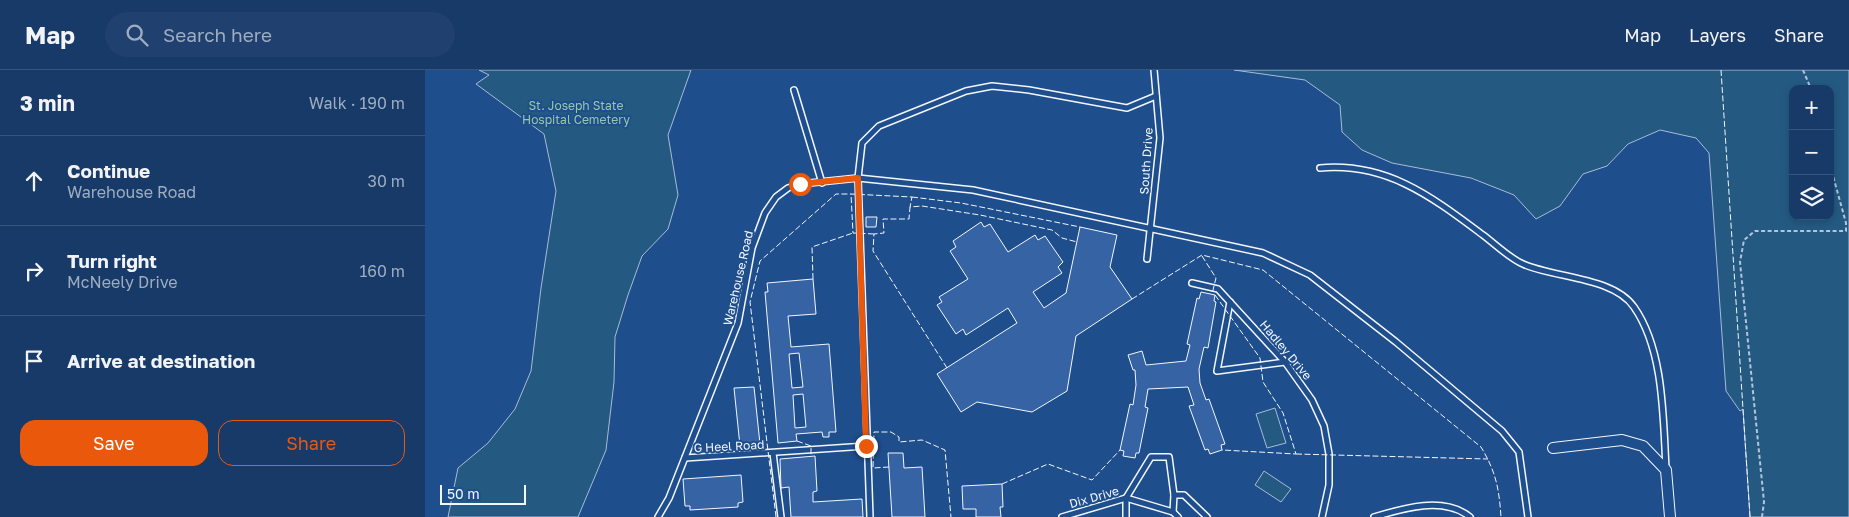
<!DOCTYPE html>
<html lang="en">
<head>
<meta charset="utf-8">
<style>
	:root { --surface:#173a69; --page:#20416f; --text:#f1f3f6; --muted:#9eadc0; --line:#36547d; --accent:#ea580c }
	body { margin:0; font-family:"Golos Text",sans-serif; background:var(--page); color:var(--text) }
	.controls { position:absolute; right:15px; top:15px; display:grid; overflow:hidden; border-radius:10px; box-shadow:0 2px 8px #0003 }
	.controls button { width:45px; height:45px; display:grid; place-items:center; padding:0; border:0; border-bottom:1px solid var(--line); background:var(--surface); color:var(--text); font:25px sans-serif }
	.scale { position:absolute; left:15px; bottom:12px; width:86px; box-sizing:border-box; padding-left:5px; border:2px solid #f2f6ff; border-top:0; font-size:14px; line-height:18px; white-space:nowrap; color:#f2f6ff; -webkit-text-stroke:4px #1f4e8c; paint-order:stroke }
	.stop { position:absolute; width:15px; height:15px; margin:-11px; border:4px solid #ea580c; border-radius:50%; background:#fff }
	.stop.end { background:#ea580c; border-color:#fff; box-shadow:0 1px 5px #0008 }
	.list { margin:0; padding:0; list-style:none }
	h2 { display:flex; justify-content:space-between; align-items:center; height:65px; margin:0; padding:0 20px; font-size:21px }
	h2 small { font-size:16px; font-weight:400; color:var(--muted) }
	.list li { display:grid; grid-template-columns:32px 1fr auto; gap:15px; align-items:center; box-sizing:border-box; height:90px; padding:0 20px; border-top:1px solid var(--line) }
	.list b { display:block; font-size:19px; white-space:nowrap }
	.list p { margin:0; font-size:16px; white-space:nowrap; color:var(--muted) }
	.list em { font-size:16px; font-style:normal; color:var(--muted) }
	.actions { display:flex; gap:10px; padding:15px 20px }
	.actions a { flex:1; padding:11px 0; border:1px solid var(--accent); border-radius:15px; text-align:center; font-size:18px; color:var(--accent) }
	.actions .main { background:var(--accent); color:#fff }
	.icon { flex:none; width:28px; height:28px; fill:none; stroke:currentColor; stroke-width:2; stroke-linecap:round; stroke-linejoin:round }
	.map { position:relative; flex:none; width:1424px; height:447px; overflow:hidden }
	header { display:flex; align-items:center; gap:30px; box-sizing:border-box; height:70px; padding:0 25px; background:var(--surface); border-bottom:1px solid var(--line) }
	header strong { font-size:24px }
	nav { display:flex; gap:28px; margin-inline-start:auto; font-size:18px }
	.search { width:350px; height:45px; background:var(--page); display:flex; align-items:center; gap:12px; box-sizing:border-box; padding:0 18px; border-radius:28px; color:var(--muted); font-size:19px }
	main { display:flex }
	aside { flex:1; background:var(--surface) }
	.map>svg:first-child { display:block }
	.green { fill:#245a82; stroke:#a8bbd7; fill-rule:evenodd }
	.building { fill:#3563a3; stroke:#f2f6ff; fill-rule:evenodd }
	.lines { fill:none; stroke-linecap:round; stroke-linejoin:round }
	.lane-casing { stroke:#f2f6ff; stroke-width:8 }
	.street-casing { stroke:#f2f6ff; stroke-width:12 }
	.path { stroke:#b3c4dc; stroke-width:2; stroke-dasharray:4 2.5; stroke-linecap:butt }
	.lane { stroke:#1f4e8c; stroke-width:5 }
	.street { stroke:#1f4e8c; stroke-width:10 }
	.fence { stroke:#f2f6ff; stroke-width:1; stroke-dasharray:6 2.5; stroke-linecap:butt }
	.route { stroke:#ea580c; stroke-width:6 }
	.labels { text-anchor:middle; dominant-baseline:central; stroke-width:4; stroke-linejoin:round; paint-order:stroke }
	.park-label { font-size:12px; fill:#97c8a6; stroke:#1f4e8c }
	.street-label { font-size:12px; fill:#f2f6ff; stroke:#1f4e8c }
</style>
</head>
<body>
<header>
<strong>Map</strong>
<div class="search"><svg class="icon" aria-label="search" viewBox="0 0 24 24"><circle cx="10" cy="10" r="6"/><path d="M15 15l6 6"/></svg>Search here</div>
<nav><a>Map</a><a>Layers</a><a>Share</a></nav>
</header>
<main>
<aside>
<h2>3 min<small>Walk · 190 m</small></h2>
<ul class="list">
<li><svg class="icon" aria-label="ahead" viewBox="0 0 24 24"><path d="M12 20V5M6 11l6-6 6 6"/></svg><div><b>Continue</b><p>Warehouse Road</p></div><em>30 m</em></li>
<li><svg class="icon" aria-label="right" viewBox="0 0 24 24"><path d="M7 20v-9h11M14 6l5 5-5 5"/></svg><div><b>Turn right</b><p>McNeely Drive</p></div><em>160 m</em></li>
<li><svg class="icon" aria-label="arrive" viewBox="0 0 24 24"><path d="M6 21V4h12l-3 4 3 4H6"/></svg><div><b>Arrive at destination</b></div></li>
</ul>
<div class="actions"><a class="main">Save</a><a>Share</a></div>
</aside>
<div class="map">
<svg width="1424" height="447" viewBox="0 0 1424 447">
	<rect width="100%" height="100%" fill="#1f4e8c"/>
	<g class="green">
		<polygon points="54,0 266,0 243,65 253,125 243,159 217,186 203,225 190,267 189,312 181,380 153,447 23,447 33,398 63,373 90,339 106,301 116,218 131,121 119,64 51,14 64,5"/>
		<path d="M809 0H1424V447H1325L1318 339 1315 341 1301 321 1284 83 1271 68 1235 60 1203 74 1182 96 1158 104 1135 136 1111 149 1089 125 1046 108 967 93 937 80 917 62 915 35 880 10ZM1368 19H1405V146H1368Z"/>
		<polygon points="850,338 861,373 842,378 831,344"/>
		<polygon points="839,401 866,419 856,432 830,415"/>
	</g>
	<g class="building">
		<polygon points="441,147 452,147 451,157 441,157"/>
		<polygon points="556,152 559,157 565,154 583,182 610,165 613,170 620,166 638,192 633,197 637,203 608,222 619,238 641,223 655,157 692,165 685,197 707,229 651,266 642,321 607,342 552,332 536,342 512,304 592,253 583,238 541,265 538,259 531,264 512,235 517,232 514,227 543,209 525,181 531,177 528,171"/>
		<path d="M388 209 391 244 363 246 366 277 404 274 411 362H404V367H398L397 362 371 364 372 371 353 373 340 222H343L342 213ZM374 283 378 317 367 318 364 284ZM378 324 381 357 370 358 368 325Z"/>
		<polygon points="776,222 790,225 789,231 791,232 783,278 779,277 774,299 775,313 781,330 784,329 800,374 796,375 797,380 785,384 783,379 780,380 764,336 769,335 763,317 723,319 720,337 723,338 714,383 711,383 710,388 698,386 699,381 695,380 705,334 708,335 711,315 710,300 708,300 703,285 717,281 721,295 761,291 765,275 762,274 772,228 774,229"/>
		<polygon points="329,317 335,374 315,376 309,318"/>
		<polygon points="463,383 478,383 479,398 497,397 500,447 467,447"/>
		<polygon points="390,386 392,421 388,422 388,432 437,429 438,447 366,447 364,417 356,418 355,389"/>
		<polygon points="316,405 318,432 313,433 313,437 265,440 265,436 260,436 258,409"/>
		<polygon points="577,414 578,437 575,437 576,447 551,447 551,439 538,439 537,416"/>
	</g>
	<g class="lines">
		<defs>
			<g id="lane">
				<polyline points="369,20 397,113"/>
				<path d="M895 98C962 92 1007 127 1058 165 1070 174 1084 188 1098 194 1129 208 1189 207 1209 237 1239 280 1238 347 1241 398"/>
				<polyline points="722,189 735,68 729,0"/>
				<polyline points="767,213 793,219 860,292 887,330 899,356 904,384 904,415 897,447"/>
				<polyline points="805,232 792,301 860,292"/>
				<polyline points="348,383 356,447"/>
				<polyline points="260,388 441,376"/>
				<polyline points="749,425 759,425 782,447"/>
				<polyline points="233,447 244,428 313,253 327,178 340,143 351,127 363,118 375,114 433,108 548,120 838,183 885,205 971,272 1077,361 1094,382 1103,447"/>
				<polyline points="445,447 433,108 437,73 454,56 541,21 567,16 604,20 702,38 731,26"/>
				<polyline points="637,447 701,428 748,442 753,447"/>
				<polyline points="701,447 701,428 726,387 744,387 749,425 748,442"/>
				<path d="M949 447C979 438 1019 426 1045 447"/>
			</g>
			<polyline id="street" points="1128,378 1197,370 1218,376 1241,400 1245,447"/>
		</defs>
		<use href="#lane" class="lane-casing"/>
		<use href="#street" class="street-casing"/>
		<g class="path">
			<polyline points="1378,0 1386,19"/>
			<polyline points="1337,447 1339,432 1315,192 1319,170 1330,161 1421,161 1421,153 1405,95"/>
		</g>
		<use href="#lane" class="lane"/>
		<use href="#street" class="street"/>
		<g class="fence">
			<polyline points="1296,0 1325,447"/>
			<polyline points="487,127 536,133 655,157"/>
			<polyline points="449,164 428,163 426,124 487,127 485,137"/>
			<polyline points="777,186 791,208 787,224"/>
			<polyline points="388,209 387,177 428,163"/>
			<polyline points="790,225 835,288 838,312 858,343 871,384 797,380"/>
			<path d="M707 229 777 185 838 200 1056 377C1071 402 1074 418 1076 447"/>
			<polyline points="522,298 448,181 449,164 459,163 458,149 484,149 485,137 497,136 555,145 627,160 637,168 652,172"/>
			<polyline points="372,371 386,376 386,387"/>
			<polyline points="871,384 1063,389"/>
			<polyline points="464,397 448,398 449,362 466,362 474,367 474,372 497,370 520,380 526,447"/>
			<polyline points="577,414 623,394 667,410 695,380"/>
			<polyline points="351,447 325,232 335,191 411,124 426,124"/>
		</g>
	</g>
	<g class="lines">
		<polyline class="route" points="375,114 433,108 441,376"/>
	</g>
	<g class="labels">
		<g class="park-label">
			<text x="151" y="35">St. Joseph State<tspan x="151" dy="14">Hospital Cemetery</tspan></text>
		</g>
		<g class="street-label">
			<text transform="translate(721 91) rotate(-86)">South Drive</text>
			<text transform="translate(313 208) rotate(-77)">Warehouse Road</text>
			<text transform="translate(861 280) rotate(50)">Hadley Drive</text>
			<text transform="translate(304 376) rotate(-3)">G Heel Road</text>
			<text transform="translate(669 427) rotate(-16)">Dix Drive</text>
		</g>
	</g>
</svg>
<div class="controls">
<button>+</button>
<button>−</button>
<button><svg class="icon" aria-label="layers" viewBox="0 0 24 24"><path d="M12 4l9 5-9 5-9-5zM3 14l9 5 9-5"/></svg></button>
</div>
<div class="scale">50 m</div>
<div class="stop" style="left:375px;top:114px"></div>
<div class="stop end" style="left:441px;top:376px"></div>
</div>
</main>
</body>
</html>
